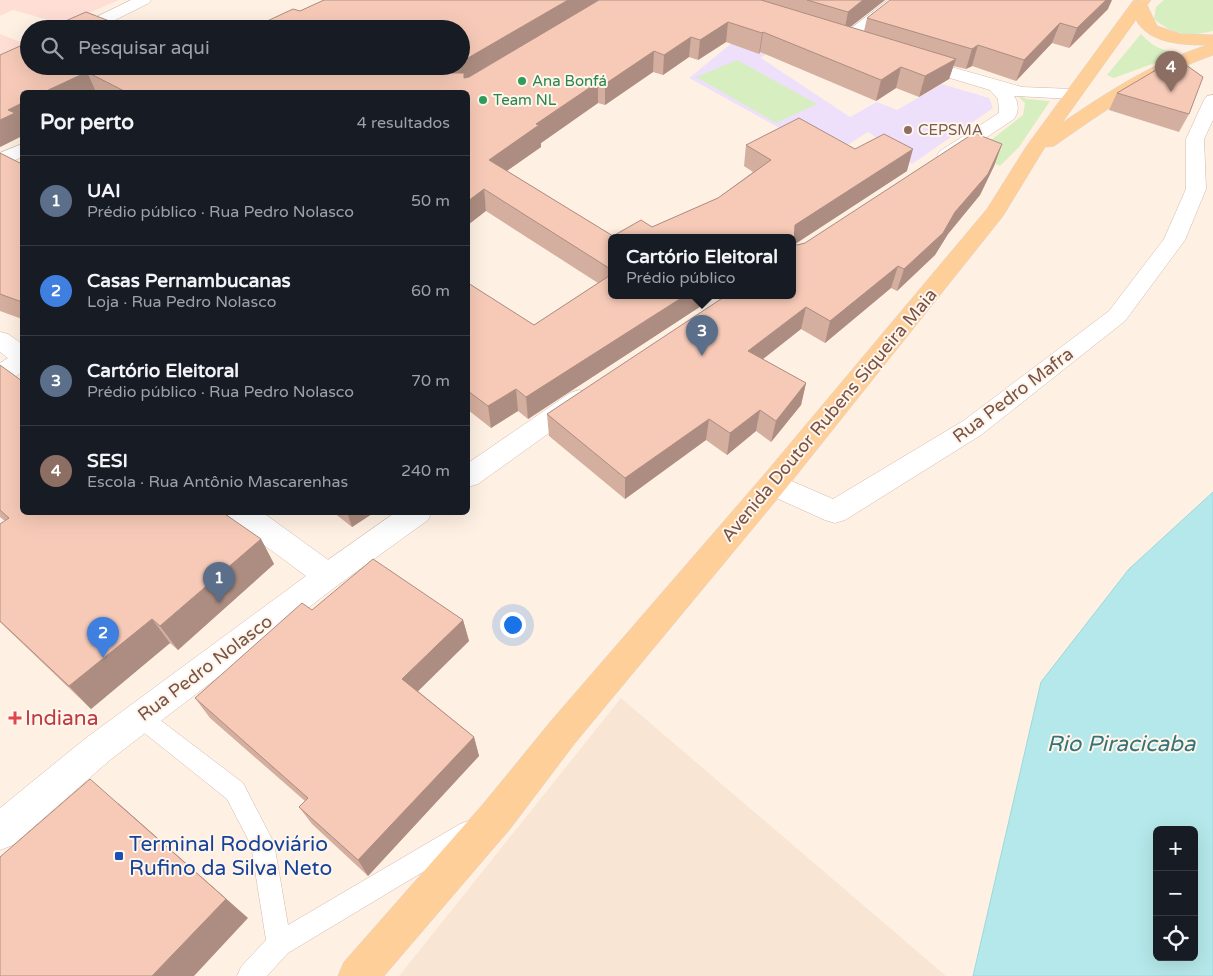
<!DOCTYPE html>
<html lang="pt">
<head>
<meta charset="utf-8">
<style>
	:root { --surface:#171b24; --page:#242831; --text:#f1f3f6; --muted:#9ea1a6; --line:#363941; --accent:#db2777 }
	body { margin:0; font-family:"Varela Round",sans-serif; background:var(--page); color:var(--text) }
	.controls { position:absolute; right:15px; bottom:15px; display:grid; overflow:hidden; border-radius:8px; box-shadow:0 5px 20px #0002 }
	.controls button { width:45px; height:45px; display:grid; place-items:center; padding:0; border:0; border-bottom:1px solid var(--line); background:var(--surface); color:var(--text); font:25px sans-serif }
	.you { position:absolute; left:512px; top:624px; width:18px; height:18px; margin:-12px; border:4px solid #fff; border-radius:50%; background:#1a73e8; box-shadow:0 0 0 8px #1a73e833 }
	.badge { display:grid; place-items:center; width:32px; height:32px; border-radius:50%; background:var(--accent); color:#fff; font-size:16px; font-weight:700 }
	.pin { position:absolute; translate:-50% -41px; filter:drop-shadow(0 1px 2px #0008) }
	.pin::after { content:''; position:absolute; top:26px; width:18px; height:15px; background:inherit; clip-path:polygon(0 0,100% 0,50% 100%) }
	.popup { position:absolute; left:608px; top:234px; width:188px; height:65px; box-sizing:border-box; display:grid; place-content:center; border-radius:8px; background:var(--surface); filter:drop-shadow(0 1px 4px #0005); font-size:16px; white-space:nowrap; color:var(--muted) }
	.popup b { font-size:19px; color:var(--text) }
	.popup::after { content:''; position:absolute; left:50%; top:100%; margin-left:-10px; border:10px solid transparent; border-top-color:var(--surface) }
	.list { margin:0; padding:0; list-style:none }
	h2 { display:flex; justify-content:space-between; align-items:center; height:65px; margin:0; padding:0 20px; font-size:21px }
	h2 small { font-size:16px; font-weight:400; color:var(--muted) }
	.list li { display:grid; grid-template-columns:32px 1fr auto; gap:15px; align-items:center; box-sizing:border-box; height:90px; padding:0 20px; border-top:1px solid var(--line) }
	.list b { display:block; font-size:19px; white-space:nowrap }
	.list p { margin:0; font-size:16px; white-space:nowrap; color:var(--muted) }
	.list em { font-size:16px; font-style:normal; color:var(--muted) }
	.icon { flex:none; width:28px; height:28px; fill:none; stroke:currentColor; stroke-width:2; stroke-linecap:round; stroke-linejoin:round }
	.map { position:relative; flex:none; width:1213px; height:976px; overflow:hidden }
	.search { position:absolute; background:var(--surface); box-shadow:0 5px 20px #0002; left:20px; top:20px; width:450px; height:55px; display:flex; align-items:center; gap:12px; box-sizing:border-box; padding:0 18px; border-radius:28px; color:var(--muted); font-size:19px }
	.panel { position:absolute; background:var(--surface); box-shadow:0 5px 20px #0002; left:20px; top:90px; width:450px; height:425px; border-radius:8px }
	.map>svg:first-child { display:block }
	.residential { fill:#f9e5d3 }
	.commercial { fill:#ffded6 }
	.education { fill:#eee0fb }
	.green { fill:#d7eec0 }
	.water { fill:#b5e8ea; stroke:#9ad9dd; fill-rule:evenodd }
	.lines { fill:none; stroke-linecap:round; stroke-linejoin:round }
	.service-casing { stroke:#d3b9aa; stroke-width:1 }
	.minor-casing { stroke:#d3b9aa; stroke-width:1 }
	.secondary-casing { stroke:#d7b8a8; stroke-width:1 }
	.primary-casing { stroke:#dcd2cf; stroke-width:1 }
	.service { fill:#fff; fill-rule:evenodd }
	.minor { fill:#fff; fill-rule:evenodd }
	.secondary { fill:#fff; fill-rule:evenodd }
	.primary { fill:#ffcf99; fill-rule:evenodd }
	.wall { fill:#d4ae9e }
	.shaded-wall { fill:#ad8d81 }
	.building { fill:#f7cab8; stroke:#ad8d81 }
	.leisure-dot { fill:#2e9e5b; stroke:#fff5eb; stroke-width:2 }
	.education-dot { fill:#8d6e63; stroke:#fff5eb; stroke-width:2 }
	.health-dot { fill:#e0444e; stroke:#fff5eb; stroke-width:2 }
	.transit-dot { fill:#1a4fb4; stroke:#fff5eb; stroke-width:2 }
	.labels { text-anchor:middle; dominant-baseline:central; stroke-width:4; stroke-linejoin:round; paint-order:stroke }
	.far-leisure-label { font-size:15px; fill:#27864d; stroke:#fff5eb; text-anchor:start }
	.far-education-label { font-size:15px; fill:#785e54; stroke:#fff5eb; text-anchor:start }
	.street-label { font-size:18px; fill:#795346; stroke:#fff5eb }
	.near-health-label { font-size:21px; fill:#be3a42; stroke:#fff5eb; text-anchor:start }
	.near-transit-label { font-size:21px; fill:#164399; stroke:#fff5eb; text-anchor:start }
	.near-water-label { font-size:22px; font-style:italic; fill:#357479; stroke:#fff5eb }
</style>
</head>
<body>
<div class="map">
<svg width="1213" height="976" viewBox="0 0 1213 976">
	<rect width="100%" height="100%" fill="#fef1e3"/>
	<polygon class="residential" points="621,698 946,976 399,976"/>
	<g class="commercial">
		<polygon points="0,0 119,0 63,24 13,10 0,16"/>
		<polygon points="0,34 25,44 0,56"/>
	</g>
	<polygon class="education" points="755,24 790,34 761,58 850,117 877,102 897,110 942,84 989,98 993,108 912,164 868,132 830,156 689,78"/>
	<g class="green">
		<path d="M1164 0H1213V31C1189 37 1173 35 1154 19L1156 7Z"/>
		<path d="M1141 34C1152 47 1165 52 1182 53L1114 78 1107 75Z"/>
		<polygon points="737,60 817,104 776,123 696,77"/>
		<polygon points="1017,95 1027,99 1050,101 1019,147 1000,166 973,154 1023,115 1025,103"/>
	</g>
	<path class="water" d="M1213 492V976H973L1041 682 1129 569ZM1157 830H1194V957H1157Z"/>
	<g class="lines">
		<defs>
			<polygon id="service" points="140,707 147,710 243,783 274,843 288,925 460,824 468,821 476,824 479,832 476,840 288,953 267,976 237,976 241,967 266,940 251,845 227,799 133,724 129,717 133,710"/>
			<g id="minor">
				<polygon points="131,0 151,0 149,3 97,29 76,29 78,26"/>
				<polygon points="888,0 906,0 853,44 841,44 839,40 841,36"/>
				<path d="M916 57 1022 87 1073 89 1079 90 1082 94 1079 98 1073 99 1014 96C1019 103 1019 112 1014 119L954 159 947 161 940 159 937 155 940 151 999 113 998 99 990 90 910 66 907 62 910 58Z"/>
				<polygon points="1213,95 1213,120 1204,139 1206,189 1185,240 1125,321 981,435 845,520 835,523 825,520 763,492 759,484 763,476 773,473 833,499 963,421 1109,311 1164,239 1186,189 1186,139 1204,100 1207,96"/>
				<polygon points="22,144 22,157 0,167 0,153"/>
				<polygon points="22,353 22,372 9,381 0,384 0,363 13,355"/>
				<polygon points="579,390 588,393 592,399 588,405 478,484 468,487 468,463 570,393"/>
				<polygon points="396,512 432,512 428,520 338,585 328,588 318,585 313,576 318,567"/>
			</g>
			<g id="secondary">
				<polygon points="0,332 8,334 22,344 22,364 13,362 0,352"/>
				<polygon points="226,512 262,512 338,567 343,576 338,585 110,760 13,845 0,850 0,808 86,738 306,576 230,520"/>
			</g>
			<path id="primary" d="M1151 0 1147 5 1157 26 1181 34 1213 35V55C1155 75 1104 111 1054 146L1045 147 1003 216 783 492 575 743 510 829 384 976H338L344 962 484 803 551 721 763 476 987 209 1026 147 1133 1ZM1136 20C1149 44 1184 45 1208 45 1156 61 1107 92 1062 123Z"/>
		</defs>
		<use href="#service" class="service-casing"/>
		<use href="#minor" class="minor-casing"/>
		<use href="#secondary" class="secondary-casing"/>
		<use href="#primary" class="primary-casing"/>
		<use href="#service" class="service"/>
		<use href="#minor" class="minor"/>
		<use href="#secondary" class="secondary"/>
		<use href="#primary" class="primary"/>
	</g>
	<g class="wall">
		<polygon points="324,0 885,0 850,27 864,31 867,18 1108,9 1069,48 1052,43 1016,81 972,66 966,69 953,66 949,79 919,97 896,88 876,101 760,52 759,54 726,42 698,60 689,57 663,75 653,72 605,105 598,103 541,143 541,147 507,171 613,236 652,227 718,198 753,172 744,166 746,145 855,149 907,171 795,244 797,245 805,243 1002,144 994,166 980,195 948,234 935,255 897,291 891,288 825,343 801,329 763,359 806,383 801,405 771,442 756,431 727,455 706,440 625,499 549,436 547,414 792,295 792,237 612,237 612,295 718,295 528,419 518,411 491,428 468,410 468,283 534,325 598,283 486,211 468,92 22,92 22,136 0,147 29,66 461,66 300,11"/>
		<polygon points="1117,93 1189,114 1179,132 1109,110"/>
		<polygon points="0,153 22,164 22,319 0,311"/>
		<polygon points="0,365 22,512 261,539 274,564 178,650 170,643 91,709 0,622 0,524 5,521 0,517"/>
		<polygon points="333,512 375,512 352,527"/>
		<polygon points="312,610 463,620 469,641 418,691 474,737 479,756 368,876 312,824 299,807 305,801 210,718 195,698"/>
	</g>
	<g class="shaded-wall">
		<polygon points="568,0 602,0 458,86 452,73 455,66 461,66 461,62"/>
		<polygon points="863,0 885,0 844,32 848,12"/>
		<polygon points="1106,0 1112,0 1108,9 1069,48 1077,28"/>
		<polygon points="728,22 726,42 698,60 700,40"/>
		<polygon points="1060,23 1052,43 1016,81 1024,60"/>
		<polygon points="763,32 760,52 759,54 762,33"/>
		<polygon points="691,37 689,57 663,75 664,55"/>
		<polygon points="978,45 972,66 966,69 972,49"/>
		<polygon points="654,51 653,72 605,105 605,84"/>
		<polygon points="956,59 949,79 919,97 925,76"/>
		<polygon points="125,66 176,66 134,86 121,71"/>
		<polygon points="901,67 896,88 876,101 881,80"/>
		<polygon points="87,72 96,92 44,92"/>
		<polygon points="598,82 598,103 541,143 541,147 491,182 489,160 536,124"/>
		<polygon points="22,103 22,136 0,147 0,120 8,110"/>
		<polygon points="1002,144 994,166 980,195 948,234 935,255 897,291 904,269"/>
		<polygon points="913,149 907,171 792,246 795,225"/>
		<polygon points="484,189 486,211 468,225 468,201"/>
		<polygon points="898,266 891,288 825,343 830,321"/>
		<polygon points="686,295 718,295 528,419 526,397"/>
		<polygon points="806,307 801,329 745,373 748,351"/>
		<polygon points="806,383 801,405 771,442 776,421"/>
		<polygon points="516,389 518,411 491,428 488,406"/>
		<polygon points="760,410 756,431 727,455 730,433"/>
		<polygon points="709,419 706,440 625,499 625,478"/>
		<polygon points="347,512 375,512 352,527"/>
		<polygon points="261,539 274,564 178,650 160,626"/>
		<polygon points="152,619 170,643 91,709 69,686"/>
		<polygon points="463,620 469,641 410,699 402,679"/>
		<polygon points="474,737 479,756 368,876 358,860"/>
		<polygon points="118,803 248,918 194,976 152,976"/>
	</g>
	<g class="building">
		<polygon points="324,0 568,0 461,62 461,29 250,29 293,9 300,11"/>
		<polygon points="599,0 761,0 956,59 925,76 901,67 881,80 763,32 762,33 728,22 700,40 691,37 664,55 654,51 605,84 598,82 536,124 539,125 489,160 613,236 641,220 652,227 718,198 771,160 746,145 799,118 855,149 884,134 913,149 795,225 794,243 797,245 805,243 974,133 1002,144 988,174 955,212 943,233 904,269 898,266 830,321 806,307 748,351 806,383 776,421 760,410 730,433 709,419 625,478 547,414 727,295 792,295 792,237 612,237 612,270 484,189 468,201 468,92 126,92 87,72 44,92 22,92 22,103 8,110 15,113 0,120 0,55 29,42 29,66 125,66 121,71 123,73 146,73 161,66 455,66 452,73 464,73 464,78 469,77"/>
		<polygon points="807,0 863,0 848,12"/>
		<polygon points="890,0 1106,0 1077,28 1060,23 1024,60 978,45 972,49 867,18"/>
		<polygon points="86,12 130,29 47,29"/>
		<polygon points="1175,64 1186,65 1203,77 1189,114 1117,93 1156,70"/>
		<polygon points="0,153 22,164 22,302 0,294"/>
		<polygon points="612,274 612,295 686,295 526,397 516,389 488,406 468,391 468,283 534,325"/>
		<polygon points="0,365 22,381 22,512 222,512 261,539 160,626 152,619 69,686 0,621 0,524 9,518 0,510"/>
		<polygon points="373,559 463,620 402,679 474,737 358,860 299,807 308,798 195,698 302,603 312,610"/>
		<polygon points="90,779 226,899 152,976 0,976 0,857"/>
	</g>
	<g class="leisure-dot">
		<circle cx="522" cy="81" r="5"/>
		<circle cx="483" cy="100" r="5"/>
	</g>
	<circle class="education-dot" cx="908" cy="130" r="5"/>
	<path class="health-dot" d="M12.5 710.5h5v5h5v5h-5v5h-5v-5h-5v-5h5z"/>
	<rect class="transit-dot" x="114" y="851" width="10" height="10" rx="2.5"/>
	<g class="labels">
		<g class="far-leisure-label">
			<text x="532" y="81">Ana Bonfá</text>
			<text x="493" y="100">Team NL</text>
		</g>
		<g class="far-education-label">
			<text x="918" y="130">CEPSMA</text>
		</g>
		<g class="street-label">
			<text transform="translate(1013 395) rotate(-37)">Rua Pedro Mafra</text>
			<text transform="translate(829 415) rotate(-50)">Avenida Doutor Rubens Siqueira Maia</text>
			<text transform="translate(205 668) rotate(-37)">Rua Pedro Nolasco</text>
		</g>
		<g class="near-health-label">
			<text x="25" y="718">Indiana</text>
		</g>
		<g class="near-transit-label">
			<text x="129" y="844">Terminal Rodoviário<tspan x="129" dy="24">Rufino da Silva Neto</tspan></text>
		</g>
		<g class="near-water-label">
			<text x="1121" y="744">Rio Piracicaba</text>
		</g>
	</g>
</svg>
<div class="controls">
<button>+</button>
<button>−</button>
<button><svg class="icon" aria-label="locate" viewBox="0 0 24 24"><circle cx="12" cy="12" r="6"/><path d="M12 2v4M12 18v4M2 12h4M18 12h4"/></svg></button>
</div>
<div class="you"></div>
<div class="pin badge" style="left:219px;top:603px;background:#5c6f8a">1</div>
<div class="pin badge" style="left:103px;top:658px;background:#3f7fe0">2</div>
<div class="pin badge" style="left:702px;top:356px;background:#5c6f8a">3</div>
<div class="popup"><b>Cartório Eleitoral</b>Prédio público</div>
<div class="pin badge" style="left:1171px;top:92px;background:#8d6e63">4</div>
<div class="search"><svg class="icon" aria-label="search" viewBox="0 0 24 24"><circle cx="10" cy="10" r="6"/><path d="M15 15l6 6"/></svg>Pesquisar aqui</div>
<section class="panel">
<h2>Por perto<small>4 resultados</small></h2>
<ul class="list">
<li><span class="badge" style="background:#5c6f8a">1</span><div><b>UAI</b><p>Prédio público · Rua Pedro Nolasco</p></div><em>50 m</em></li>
<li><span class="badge" style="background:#3f7fe0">2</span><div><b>Casas Pernambucanas</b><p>Loja · Rua Pedro Nolasco</p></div><em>60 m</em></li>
<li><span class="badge" style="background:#5c6f8a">3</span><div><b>Cartório Eleitoral</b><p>Prédio público · Rua Pedro Nolasco</p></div><em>70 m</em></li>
<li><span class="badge" style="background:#8d6e63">4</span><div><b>SESI</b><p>Escola · Rua Antônio Mascarenhas</p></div><em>240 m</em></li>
</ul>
</section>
</div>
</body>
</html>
